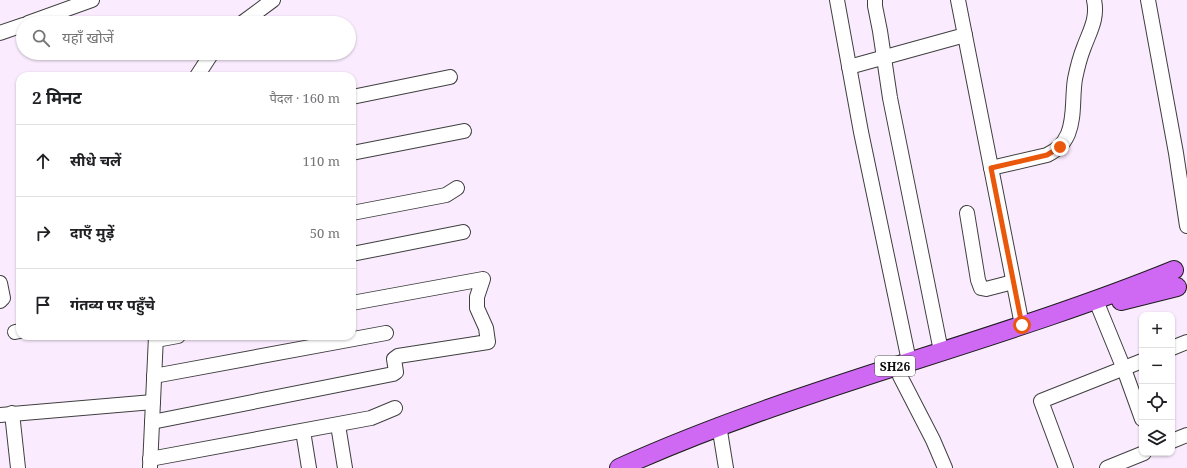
<!DOCTYPE html>
<html lang="hi">
<head>
<meta charset="utf-8">
<style>
	:root { --surface:#fff; --page:#f6f6f6; --text:#202124; --muted:#757577; --line:#e0e0e0 }
	body { margin:0; font-family:"Noto Serif","Noto Sans Devanagari",serif; background:var(--page); color:var(--text) }
	.controls { position:absolute; right:12px; bottom:12px; display:grid; overflow:hidden; border-radius:8px; box-shadow:0 1px 3px #0004 }
	.controls button { width:36px; height:36px; display:grid; place-items:center; padding:0; border:0; border-bottom:1px solid var(--line); background:var(--surface); color:var(--text); font:20px sans-serif }
	.stop { position:absolute; width:12px; height:12px; margin:-9px; border:3px solid #ea580c; border-radius:50%; background:#fff }
	.stop.end { background:#ea580c; border-color:#fff; box-shadow:0 1px 4px #0008 }
	.list { margin:0; padding:0; list-style:none }
	h2 { display:flex; justify-content:space-between; align-items:center; height:52px; margin:0; padding:0 16px; font-size:17px }
	h2 small { font-size:13px; font-weight:400; color:var(--muted) }
	.list li { display:grid; grid-template-columns:26px 1fr auto; gap:12px; align-items:center; box-sizing:border-box; height:72px; padding:0 16px; border-top:1px solid var(--line) }
	.list b { display:block; font-size:15px; white-space:nowrap }
	.list em { font-size:13px; font-style:normal; color:var(--muted) }
	.icon { flex:none; width:22px; height:22px; fill:none; stroke:currentColor; stroke-width:2; stroke-linecap:round; stroke-linejoin:round }
	.map { position:relative; flex:none; width:1187px; height:468px; overflow:hidden }
	.search { position:absolute; background:var(--surface); box-shadow:0 1px 3px #0004; left:16px; top:16px; width:340px; height:44px; display:flex; align-items:center; gap:10px; box-sizing:border-box; padding:0 14px; border-radius:22px; color:var(--muted); font-size:15px }
	.panel { position:absolute; background:var(--surface); box-shadow:0 1px 3px #0004; left:16px; top:72px; width:340px; height:268px; border-radius:12px }
	.map>svg:first-child { display:block }
	.lines { fill:none; stroke-linecap:round; stroke-linejoin:round }
	.minor-casing { stroke:#3f3f3f; stroke-width:16 }
	.major-casing { stroke:#1d1d1d; stroke-width:20 }
	.minor { stroke:#fff; stroke-width:14 }
	.major { stroke:#cf68f2; stroke-width:18 }
	.route { stroke:#ea580c; stroke-width:5 }
	.labels { text-anchor:middle; dominant-baseline:central; stroke-width:4; stroke-linejoin:round; paint-order:stroke }
	.shield { fill:#fff; stroke:#555; stroke-width:1 }
	.shield-label { font-size:12px; font-weight:bold; fill:#0c0c0c }
</style>
</head>
<body>
<div class="map">
<svg width="1187" height="468" viewBox="0 0 1187 468">
	<rect width="100%" height="100%" fill="#faecfe"/>
	<g class="lines">
		<defs>
			<g id="minor">
				<polyline points="837,0 861,132 909,361"/>
				<polyline points="875,0 875,6 880,31 890,98 941,351"/>
				<polyline points="958,0 1022,325"/>
				<polyline points="1148,0 1176,153 1187,226"/>
				<polyline points="28,23 92,0"/>
				<polyline points="242,23 273,0"/>
				<polyline points="0,33 23,25"/>
				<polyline points="849,67 965,35"/>
				<polyline points="197,76 212,53"/>
				<polyline points="352,97 450,77"/>
				<polyline points="352,153 464,131"/>
				<path d="M991 168 1047 155C1057 150 1063 145 1068 134 1075 117 1072 97 1075 79 1077 69 1080 57 1084 47 1090 31 1098 18 1094 0"/>
				<polyline points="352,213 446,195 457,188"/>
				<polyline points="967,213 978,280 981,288 986,289 1013,282"/>
				<polyline points="352,254 463,232"/>
				<polyline points="0,283 3,298 0,301"/>
				<polyline points="1099,308 1124,369 1142,419"/>
				<polyline points="15,332 20,331"/>
				<polyline points="156,340 178,336"/>
				<polyline points="1172,348 1187,342"/>
				<polyline points="154,376 386,333"/>
				<polyline points="900,376 933,440 945,468"/>
				<polyline points="12,413 18,468"/>
				<polyline points="0,415 153,402"/>
				<polyline points="152,422 393,374 396,372 394,359 398,356 488,342 486,328 477,308 477,297 483,279 352,303"/>
				<polyline points="338,425 345,468"/>
				<polyline points="719,425 726,468"/>
				<polyline points="303,431 309,468"/>
				<polyline points="1172,441 1187,435"/>
				<polyline points="150,459 371,418 395,408"/>
				<polyline points="150,467 156,336"/>
				<polyline points="1066,468 1041,401 1142,361"/>
				<polyline points="1107,468 1144,453"/>
			</g>
			<g id="major">
				<polyline points="1121,301 1177,287"/>
				<path d="M619 468C798 387 992 344 1174 270"/>
			</g>
		</defs>
		<use href="#minor" class="minor-casing"/>
		<use href="#major" class="major-casing"/>
		<use href="#minor" class="minor"/>
		<use href="#major" class="major"/>
	</g>
	<g class="lines">
		<polyline class="route" points="1022,325 991,168 1047,155 1060,147"/>
	</g>
	<g class="labels">
		<rect class="shield" x="875" y="356" width="40" height="20" rx="3"/>
		<g class="shield-label">
			<text x="895" y="366">SH26</text>
		</g>
	</g>
</svg>
<div class="controls">
<button>+</button>
<button>−</button>
<button><svg class="icon" aria-label="locate" viewBox="0 0 24 24"><circle cx="12" cy="12" r="6"/><path d="M12 2v4M12 18v4M2 12h4M18 12h4"/></svg></button>
<button><svg class="icon" aria-label="layers" viewBox="0 0 24 24"><path d="M12 4l9 5-9 5-9-5zM3 14l9 5 9-5"/></svg></button>
</div>
<div class="stop" style="left:1022px;top:325px"></div>
<div class="stop end" style="left:1060px;top:147px"></div>
<div class="search"><svg class="icon" aria-label="search" viewBox="0 0 24 24"><circle cx="10" cy="10" r="6"/><path d="M15 15l6 6"/></svg>यहाँ खोजें</div>
<section class="panel">
<h2>2 मिनट<small>पैदल · 160 m</small></h2>
<ul class="list">
<li><svg class="icon" aria-label="ahead" viewBox="0 0 24 24"><path d="M12 20V5M6 11l6-6 6 6"/></svg><div><b>सीधे चलें</b></div><em>110 m</em></li>
<li><svg class="icon" aria-label="right" viewBox="0 0 24 24"><path d="M7 20v-9h11M14 6l5 5-5 5"/></svg><div><b>दाएँ मुड़ें</b></div><em>50 m</em></li>
<li><svg class="icon" aria-label="arrive" viewBox="0 0 24 24"><path d="M6 21V4h12l-3 4 3 4H6"/></svg><div><b>गंतव्य पर पहुँचे</b></div></li>
</ul>
</section>
</div>
</body>
</html>
